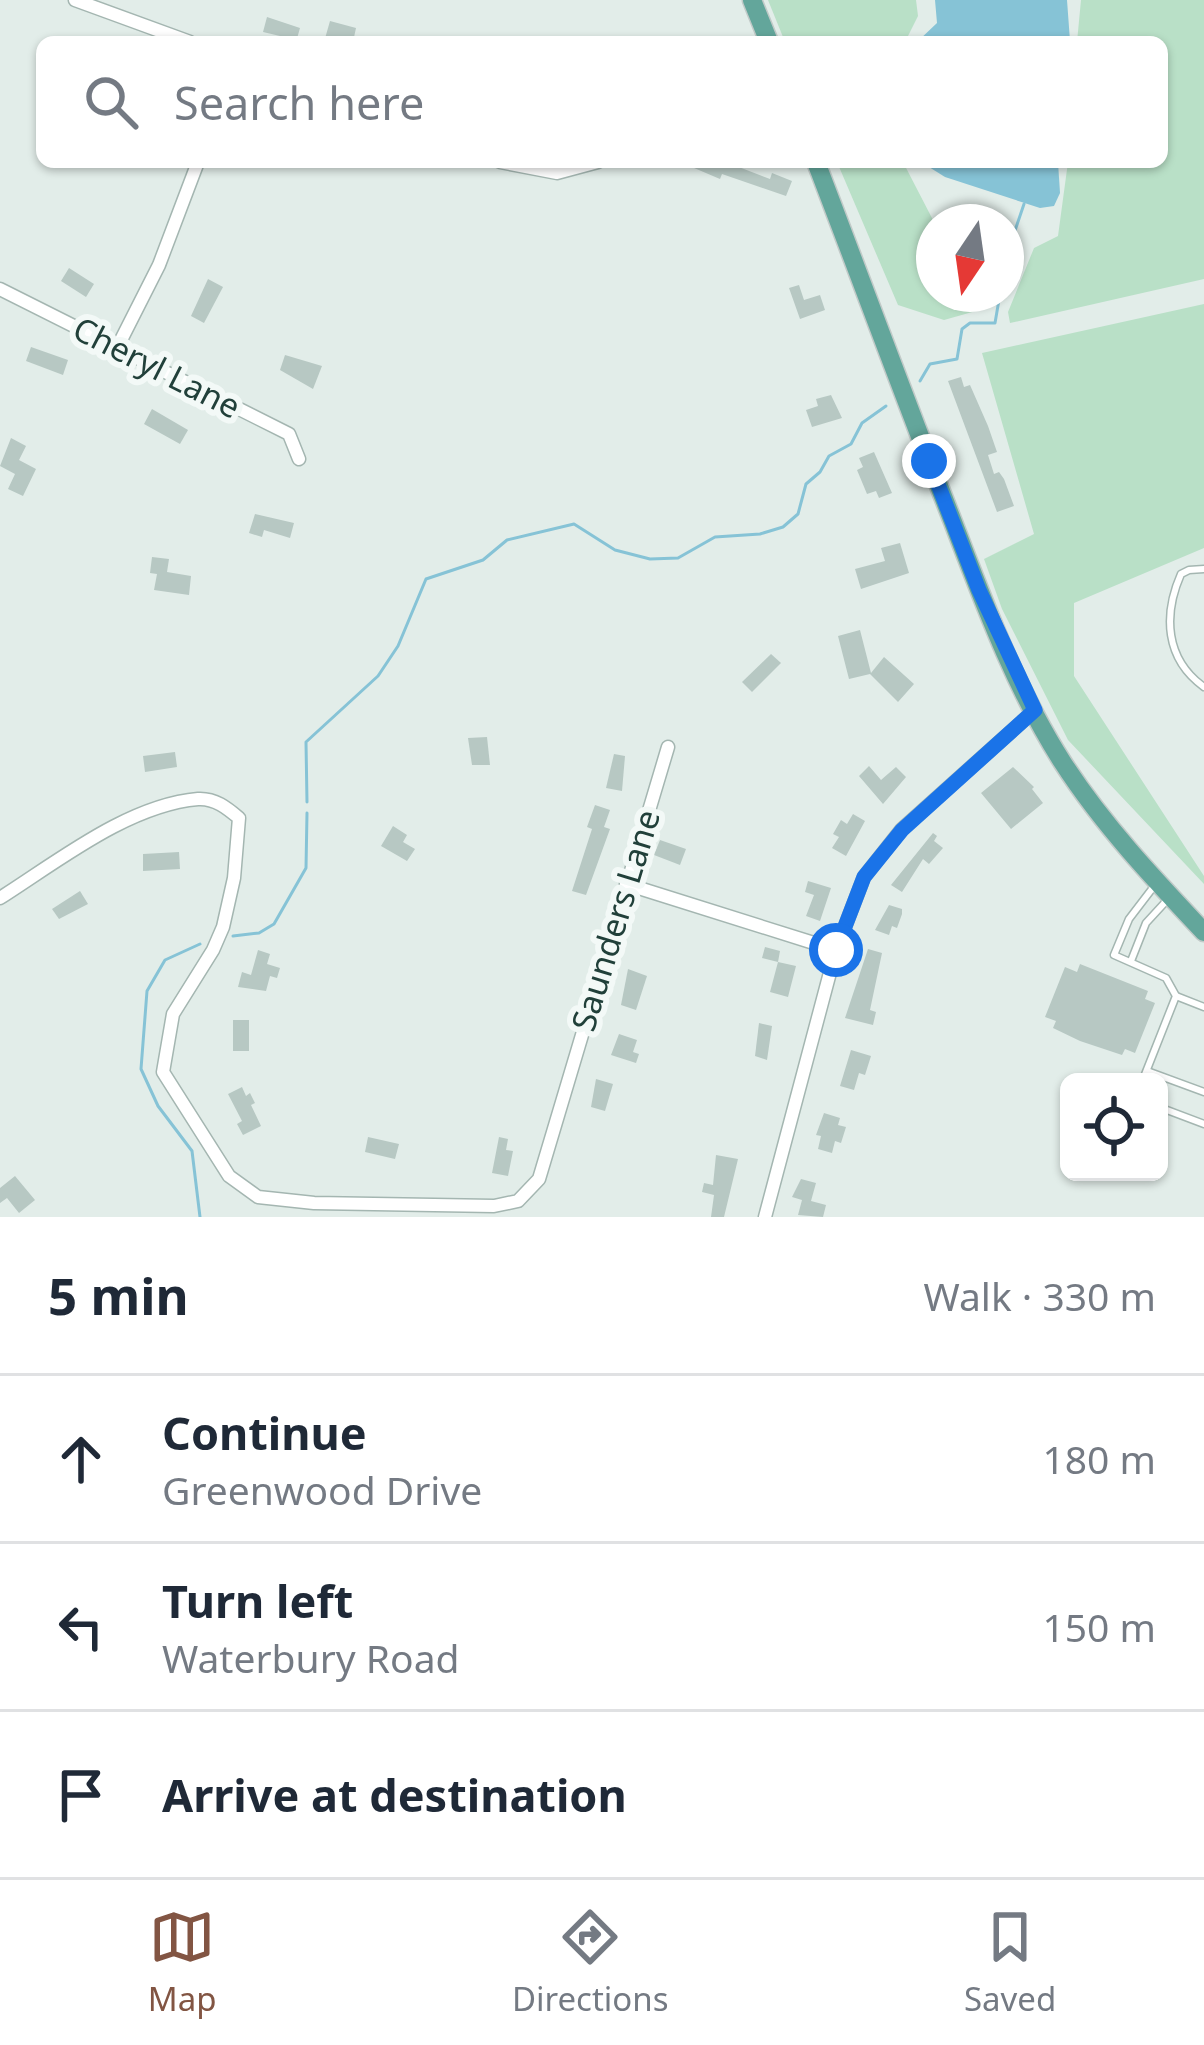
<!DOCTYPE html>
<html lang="en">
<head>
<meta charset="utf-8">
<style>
	:root { --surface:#fff; --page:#f2f2f3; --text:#1f2937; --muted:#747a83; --line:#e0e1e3; --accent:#825543 }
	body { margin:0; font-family:"Noto Sans",sans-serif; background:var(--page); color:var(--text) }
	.controls { position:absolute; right:36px; bottom:36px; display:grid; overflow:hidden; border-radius:18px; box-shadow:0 3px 9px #0004 }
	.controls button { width:108px; height:108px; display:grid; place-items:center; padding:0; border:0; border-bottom:3px solid var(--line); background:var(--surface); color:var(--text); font:60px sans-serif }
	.compass { position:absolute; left:916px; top:204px; width:108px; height:108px; border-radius:50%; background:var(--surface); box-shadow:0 3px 9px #0004; rotate:193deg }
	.stop { position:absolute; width:36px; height:36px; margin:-27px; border:9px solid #1a73e8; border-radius:50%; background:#fff }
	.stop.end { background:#1a73e8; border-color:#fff; box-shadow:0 3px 12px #0008 }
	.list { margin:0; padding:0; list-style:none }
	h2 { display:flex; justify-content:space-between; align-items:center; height:156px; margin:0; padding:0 48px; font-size:51px }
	h2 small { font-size:39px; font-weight:400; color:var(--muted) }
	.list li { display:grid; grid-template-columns:78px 1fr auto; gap:36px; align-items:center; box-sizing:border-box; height:168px; padding:0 48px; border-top:3px solid var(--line) }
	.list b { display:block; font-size:45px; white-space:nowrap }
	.list p { margin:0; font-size:39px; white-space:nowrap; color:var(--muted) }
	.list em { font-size:39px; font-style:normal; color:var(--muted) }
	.icon { flex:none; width:66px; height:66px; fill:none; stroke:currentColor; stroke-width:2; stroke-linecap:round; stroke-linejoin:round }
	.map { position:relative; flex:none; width:1204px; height:1217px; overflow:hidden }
	.search { position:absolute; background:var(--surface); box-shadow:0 3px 9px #0004; left:36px; right:36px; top:36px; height:132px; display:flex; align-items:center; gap:30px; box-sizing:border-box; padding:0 42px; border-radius:18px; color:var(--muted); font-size:45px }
	.sheet { height:660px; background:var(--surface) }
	nav { display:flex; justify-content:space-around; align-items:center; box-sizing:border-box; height:168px; border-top:3px solid var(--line); background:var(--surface); font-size:33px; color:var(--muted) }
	nav a { display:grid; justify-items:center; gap:6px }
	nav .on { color:var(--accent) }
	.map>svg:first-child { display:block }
	.green { fill:#b9e0c7 }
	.water { fill:#86c3d6 }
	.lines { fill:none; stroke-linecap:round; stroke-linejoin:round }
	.stream { stroke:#86c3d6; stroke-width:3 }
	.building { fill:#b7c8c3 }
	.service-casing { stroke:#a4b6b1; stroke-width:9 }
	.minor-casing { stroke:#a4b6b1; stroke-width:15 }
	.primary-casing { stroke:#c1cac8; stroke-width:21 }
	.service { stroke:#fff; stroke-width:6 }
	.minor { stroke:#fff; stroke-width:12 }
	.primary { stroke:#63a69b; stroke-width:18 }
	.route { stroke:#1a73e8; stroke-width:15 }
	.labels { text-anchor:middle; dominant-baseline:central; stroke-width:12; stroke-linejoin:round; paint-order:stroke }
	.street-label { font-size:33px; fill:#21403a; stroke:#f3f9f7 }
</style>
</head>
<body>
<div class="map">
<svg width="1204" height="1217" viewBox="0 0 1204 1217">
	<rect width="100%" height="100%" fill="#e2ede9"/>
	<g class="green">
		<polygon points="768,0 916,0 918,16 905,42 785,42"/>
		<polygon points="1081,0 1204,0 1204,279 1010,323 1008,312 1034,248 1058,236 1068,162 1162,162 1162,42 1077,42"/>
		<polygon points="837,162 903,162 934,222 934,294 985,294 983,309 944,320 898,305"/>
		<polygon points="1204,304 1204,548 1074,603 1074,676 1204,876 1204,884 1068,740 1002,609 984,559 1034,534 982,353"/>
	</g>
	<g class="water">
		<polygon points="935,0 1067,0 1070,41 917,42 937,23"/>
		<polygon points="921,162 1058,162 1060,193 1054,206 1040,208 945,177"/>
	</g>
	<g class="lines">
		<g class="stream">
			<polyline points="1006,257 1024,204"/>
			<polyline points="920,381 930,364 957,359 962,329 970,323 995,323 1000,294"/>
			<polyline points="307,802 306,742 378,676 398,646 426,579 483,560 507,540 574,524 615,550 650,559 678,558 715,537 760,534 783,527 798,514 806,484 820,472 829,456 851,444 862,423 886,406"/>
			<polyline points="233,936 259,933 274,924 306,868 307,813"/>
			<polyline points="200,944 165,960 147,991 141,1069 158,1106 192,1151 200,1217"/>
		</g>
	</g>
	<g class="building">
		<polygon points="267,17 300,28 296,42 278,42 280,36 263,32"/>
		<polygon points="330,21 356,28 353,42 324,42"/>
		<polygon points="680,162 726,162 770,179 772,173 792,181 786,196 722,174 720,179"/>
		<polygon points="69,268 94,284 86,297 61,281"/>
		<polygon points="208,279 223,287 204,323 191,316"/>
		<polygon points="799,285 804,300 820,295 825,310 800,319 789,288"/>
		<polygon points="31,347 68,360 63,375 26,361"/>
		<polygon points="285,355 322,366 313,389 280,370"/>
		<polygon points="961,377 964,387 970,385 988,426 997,452 988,455 994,474 999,472 1004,479 1014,506 997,512 948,381"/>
		<polygon points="831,395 842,418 812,427 806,410 818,406 816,399"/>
		<polygon points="152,409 188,430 180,444 144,424"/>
		<polygon points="11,438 26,446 19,460 36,469 23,496 8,489 15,474 0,466"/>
		<polygon points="874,452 892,493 879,498 876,491 867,494 857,470 863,467 859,458"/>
		<polygon points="255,514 294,523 290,538 264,530 262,537 249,533"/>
		<polygon points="900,543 909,573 861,589 855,569 885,561 881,548"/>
		<polygon points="152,557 169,559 167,572 191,576 189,595 154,590 157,574 150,573"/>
		<polygon points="860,630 871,673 884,657 914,684 898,702 870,674 849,679 838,636"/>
		<polygon points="771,654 781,663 752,692 742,682"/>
		<polygon points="487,737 490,765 472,765 468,738"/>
		<polygon points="175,752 177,767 145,772 143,756"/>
		<polygon points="614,754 625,756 622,791 606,788"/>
		<polygon points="869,766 881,780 896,767 906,777 883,804 859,776"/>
		<polygon points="1013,767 1034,787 1032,789 1043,803 1011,829 981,793"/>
		<polygon points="595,805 610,810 604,827 610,829 586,895 572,891 592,829 587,827"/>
		<polygon points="853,814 865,821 846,856 832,848 839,837 833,834 841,820 847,824"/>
		<polygon points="393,826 407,835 403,842 415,849 407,861 381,846"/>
		<polygon points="933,833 937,836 934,841 943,848 929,864 923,859 902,892 891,885"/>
		<polygon points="660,840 686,849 680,865 654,855"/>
		<polygon points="179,852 180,869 143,871 143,854"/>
		<polygon points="808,881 831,888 820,921 806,916 814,895 805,892"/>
		<polygon points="80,891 88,904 59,919 52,909"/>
		<polygon points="889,905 902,909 902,914 897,928 892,926 889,935 875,930"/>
		<polygon points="765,947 780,951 778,962 796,966 788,997 770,992 778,962 762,958"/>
		<polygon points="868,949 882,953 870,1010 876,1012 873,1025 845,1018"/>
		<polygon points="258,950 270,954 267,964 280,968 277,978 270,976 266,991 238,987 242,972 251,975"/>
		<polygon points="1080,964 1148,991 1145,999 1155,1003 1135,1053 1125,1049 1122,1055 1080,1041 1053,1028 1056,1021 1045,1017 1065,967 1077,972"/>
		<polygon points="628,969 647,976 636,1010 621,1005"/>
		<rect x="233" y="1020" width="16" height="31"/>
		<polygon points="759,1023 772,1026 767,1060 755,1056"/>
		<polygon points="619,1034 637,1040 633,1052 639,1054 636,1063 611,1055"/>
		<polygon points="851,1050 871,1056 865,1075 859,1073 854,1090 840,1086"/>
		<polygon points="596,1079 613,1084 605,1111 591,1107"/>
		<polygon points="242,1087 246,1096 250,1093 255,1103 251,1105 261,1126 243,1135 237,1124 242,1121 228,1094"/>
		<polygon points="824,1113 840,1118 838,1125 846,1127 841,1143 835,1141 832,1153 818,1149 821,1136 816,1135"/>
		<polygon points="368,1137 399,1144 395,1159 365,1152"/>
		<polygon points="499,1137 508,1139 506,1150 513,1151 508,1176 492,1173"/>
		<polygon points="716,1155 738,1159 724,1217 711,1217 714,1195 702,1192 704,1183 713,1185"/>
		<polygon points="15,1176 35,1200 19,1213 7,1198 0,1203 0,1188"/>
		<polygon points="801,1179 816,1183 811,1201 826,1205 823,1217 798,1215 802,1200 792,1197"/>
	</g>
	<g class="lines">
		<defs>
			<g id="service">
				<path d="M1204 569 1189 570 1181 574C1163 615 1165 659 1204 687"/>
				<polyline points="1131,961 1146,923 1169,898"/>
				<polyline points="1176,996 1204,1007"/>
				<polyline points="1147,1071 1204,1092"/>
				<polyline points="1142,1082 1176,996 1166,978 1114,955 1129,919 1155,885"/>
				<polyline points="1159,1107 1204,1124"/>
			</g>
			<g id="minor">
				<polyline points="75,0 190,42"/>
				<polyline points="500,162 557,173 598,162"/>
				<polyline points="0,289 289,434 299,459"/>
				<polyline points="118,346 159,265 198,162"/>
				<polyline points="626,884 836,950"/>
				<path d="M0 898C57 862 128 805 198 799 215 798 227 808 239 818L234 878 223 927 213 950 173 1014 163 1072 229 1176 258 1197 314 1203 494 1206 518 1201 539 1179 668 747"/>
				<polyline points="765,1217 836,950 864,877 902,829 1035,710"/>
			</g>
			<g id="primary">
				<polyline points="752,0 769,42"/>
				<path d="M816 162C862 282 906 402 953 522 984 603 1016 690 1063 763 1103 825 1154 879 1204 932"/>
			</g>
		</defs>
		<use href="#service" class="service-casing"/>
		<use href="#minor" class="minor-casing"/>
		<use href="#primary" class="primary-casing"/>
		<use href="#service" class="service"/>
		<use href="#minor" class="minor"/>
		<use href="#primary" class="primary"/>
	</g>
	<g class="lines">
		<polyline class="route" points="836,950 864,877 902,830 1035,710 979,590 929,461"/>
	</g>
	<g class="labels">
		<g class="street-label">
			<text transform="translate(157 367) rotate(27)">Cheryl Lane</text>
			<text transform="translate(615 920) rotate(-73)">Saunders Lane</text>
		</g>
	</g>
</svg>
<div class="controls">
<button><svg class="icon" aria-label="locate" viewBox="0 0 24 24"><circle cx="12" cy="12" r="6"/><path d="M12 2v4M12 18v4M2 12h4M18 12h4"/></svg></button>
</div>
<svg class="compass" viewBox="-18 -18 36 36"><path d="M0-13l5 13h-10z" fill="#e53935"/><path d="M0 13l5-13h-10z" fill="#747a83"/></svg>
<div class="stop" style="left:836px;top:950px"></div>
<div class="stop end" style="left:929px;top:461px"></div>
<div class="search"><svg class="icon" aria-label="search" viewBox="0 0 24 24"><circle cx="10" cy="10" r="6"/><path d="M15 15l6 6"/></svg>Search here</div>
</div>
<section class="sheet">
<h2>5 min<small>Walk · 330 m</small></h2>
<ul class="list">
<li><svg class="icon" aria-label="ahead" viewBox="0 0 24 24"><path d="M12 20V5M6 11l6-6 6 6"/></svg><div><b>Continue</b><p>Greenwood Drive</p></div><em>180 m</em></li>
<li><svg class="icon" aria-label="left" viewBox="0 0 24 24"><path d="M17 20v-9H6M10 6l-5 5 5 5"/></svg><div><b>Turn left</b><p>Waterbury Road</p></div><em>150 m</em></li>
<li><svg class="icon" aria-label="arrive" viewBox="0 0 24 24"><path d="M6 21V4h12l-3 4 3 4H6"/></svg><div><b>Arrive at destination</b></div></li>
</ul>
</section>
<nav>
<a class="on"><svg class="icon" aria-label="map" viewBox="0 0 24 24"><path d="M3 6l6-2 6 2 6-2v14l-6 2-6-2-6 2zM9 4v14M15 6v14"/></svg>Map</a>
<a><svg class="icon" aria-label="directions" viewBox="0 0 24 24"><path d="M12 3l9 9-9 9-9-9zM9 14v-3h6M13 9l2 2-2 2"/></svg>Directions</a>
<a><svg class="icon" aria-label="saved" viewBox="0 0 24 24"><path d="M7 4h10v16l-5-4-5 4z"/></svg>Saved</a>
</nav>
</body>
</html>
